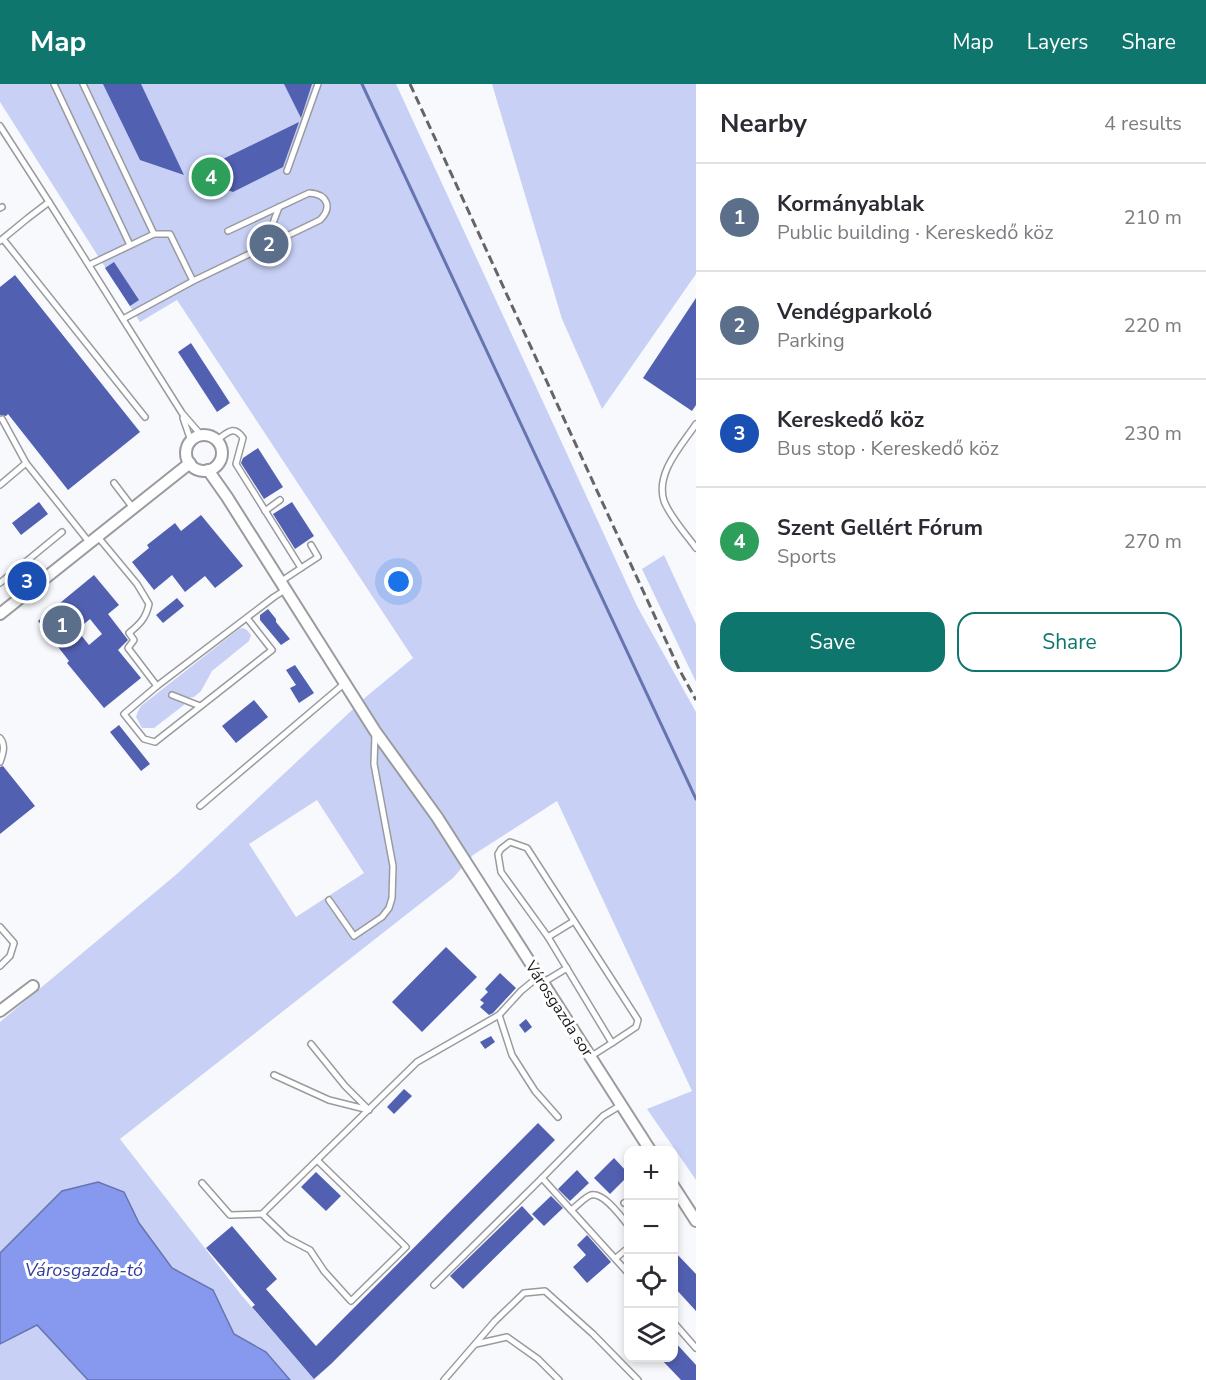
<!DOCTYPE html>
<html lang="en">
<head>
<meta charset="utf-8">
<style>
	:root { --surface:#fff; --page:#f7f7f7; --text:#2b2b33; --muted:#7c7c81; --line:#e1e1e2; --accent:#0f766e }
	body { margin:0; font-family:"Nunito Sans",sans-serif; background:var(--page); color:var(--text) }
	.controls { position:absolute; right:18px; bottom:18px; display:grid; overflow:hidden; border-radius:12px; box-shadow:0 3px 9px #0003 }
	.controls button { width:54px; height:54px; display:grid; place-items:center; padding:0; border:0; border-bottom:2px solid var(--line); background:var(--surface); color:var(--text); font:30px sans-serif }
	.you { position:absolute; left:399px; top:498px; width:21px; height:21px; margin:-15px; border:4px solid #fff; border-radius:50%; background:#1a73e8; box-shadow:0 0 0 9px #1a73e833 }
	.badge { display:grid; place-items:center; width:39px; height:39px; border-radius:50%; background:var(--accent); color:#fff; font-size:20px; font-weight:700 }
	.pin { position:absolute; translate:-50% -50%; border:3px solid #fff; box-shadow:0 2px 6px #0006 }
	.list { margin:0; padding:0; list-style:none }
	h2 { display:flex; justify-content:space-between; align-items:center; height:78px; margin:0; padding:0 24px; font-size:26px }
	h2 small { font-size:20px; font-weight:400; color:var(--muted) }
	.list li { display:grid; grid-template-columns:39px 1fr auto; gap:18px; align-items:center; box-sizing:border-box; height:108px; padding:0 24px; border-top:2px solid var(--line) }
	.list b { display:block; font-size:22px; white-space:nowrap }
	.list p { margin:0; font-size:20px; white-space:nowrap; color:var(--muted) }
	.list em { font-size:20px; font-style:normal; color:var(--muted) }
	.actions { display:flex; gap:12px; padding:18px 24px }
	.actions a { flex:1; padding:14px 0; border:2px solid var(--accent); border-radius:18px; text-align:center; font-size:21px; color:var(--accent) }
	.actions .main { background:var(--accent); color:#fff }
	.icon { flex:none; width:33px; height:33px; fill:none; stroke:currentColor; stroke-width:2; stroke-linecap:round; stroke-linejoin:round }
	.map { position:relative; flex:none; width:696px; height:1296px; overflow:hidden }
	header { display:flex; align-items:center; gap:36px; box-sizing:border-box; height:84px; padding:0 30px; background:var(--accent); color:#fff }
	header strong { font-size:28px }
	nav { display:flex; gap:33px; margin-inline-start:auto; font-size:21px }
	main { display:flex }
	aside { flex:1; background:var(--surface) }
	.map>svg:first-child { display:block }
	.green { fill:#c8d1f5; fill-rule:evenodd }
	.water { fill:#8699ee; stroke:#6674b0; stroke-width:1.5 }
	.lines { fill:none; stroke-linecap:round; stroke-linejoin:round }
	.stream { stroke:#6674b0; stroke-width:3 }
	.building { fill:#5260b1; fill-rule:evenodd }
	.service-casing { stroke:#9a9b9e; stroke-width:8 }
	.minor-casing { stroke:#9a9b9e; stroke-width:14 }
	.service { stroke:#fff; stroke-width:5 }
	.minor { stroke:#fff; stroke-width:10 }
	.rail { stroke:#656567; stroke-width:3; stroke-dasharray:9 4.5; stroke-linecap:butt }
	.labels { text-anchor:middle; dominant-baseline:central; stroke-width:6; stroke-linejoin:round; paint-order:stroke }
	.street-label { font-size:16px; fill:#1c1c1e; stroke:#fff }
	.water-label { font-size:18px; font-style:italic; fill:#343d9f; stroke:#fff }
</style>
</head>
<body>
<header>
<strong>Map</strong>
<nav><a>Map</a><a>Layers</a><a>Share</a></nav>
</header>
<main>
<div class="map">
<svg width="696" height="1296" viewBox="0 0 696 1296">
	<rect width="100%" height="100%" fill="#f8f9fc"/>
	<g class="green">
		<path d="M0 0H396L544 320 637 522 696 628V1096L647 1025 692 1007 557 717 473 771 453 794 120 1055 242 1212 315 1296H290L266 1268 234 1250 213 1206 172 1184 139 1139 124 1108 98 1098 62 1107 0 1169V938L178 789 367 612 413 574 177 216 140 238 0 18ZM317 716 364 789 296 833 249 760Z"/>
		<polygon points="492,0 696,0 696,190 602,325 562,235"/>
		<polygon points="664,471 696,540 696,598 642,485"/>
		<polygon points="243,544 247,546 251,551 249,557 212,587 201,607 194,613 187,614 171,609 169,613 184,620 184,621 154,644 142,644 136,633 138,627 141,622 239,545"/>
		<polygon points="37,1240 88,1296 0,1296 0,1260"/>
	</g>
	<polygon class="water" points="98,1098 124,1108 139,1139 172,1184 213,1206 234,1250 266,1268 290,1296 88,1296 37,1241 0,1260 0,1169 62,1107"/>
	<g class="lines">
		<polyline class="stream" points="362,0 696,715"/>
	</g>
	<g class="building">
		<polygon points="103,0 141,0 184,91 140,76"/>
		<polygon points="284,0 312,0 301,34"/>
		<polygon points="299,38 283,83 233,108 188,92"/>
		<polygon points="114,178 139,216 130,222 105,184"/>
		<polygon points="15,191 140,348 68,406 8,330 6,332 0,331 0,203"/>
		<polygon points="696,214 696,321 692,327 643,294"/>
		<polygon points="191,259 230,319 217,328 178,268"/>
		<polygon points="258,364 283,403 264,415 241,379 243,374"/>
		<polygon points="39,418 48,430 21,451 12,439"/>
		<polygon points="292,418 314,452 295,465 273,430"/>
		<polygon points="201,431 243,482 215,504 205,492 185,508 172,491 154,506 132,478 149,464 147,461 175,439 181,447"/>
		<path d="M94 491 119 521 108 530 128 556 118 566 141 594 104 624 67 579 69 577 38 537ZM90 535 102 550 89 561 77 546Z"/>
		<polygon points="177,514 184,522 163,539 156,531"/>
		<polygon points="268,525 276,535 276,538 290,555 281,561 260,536 260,531"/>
		<polygon points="295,581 314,609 299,619 290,604 296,601 286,586"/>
		<polygon points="254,616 268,633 236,659 222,642"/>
		<polygon points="119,641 150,680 141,687 110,648"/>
		<polygon points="3,682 35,722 0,750 0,683"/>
		<polygon points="446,863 477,893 422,948 392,918"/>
		<polygon points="500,889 516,904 493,929 489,931 480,923 484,919 480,916 488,908 485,905"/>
		<polygon points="526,935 532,943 525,949 519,941"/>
		<polygon points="491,952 495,958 485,965 480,958"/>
		<polygon points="404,1005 412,1012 394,1030 387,1023"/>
		<polygon points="538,1039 555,1056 331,1280 314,1295 252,1223 255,1221 206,1164 232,1142 277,1195 266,1205 316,1262"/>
		<polygon points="614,1074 628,1089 628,1092 610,1110 594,1094"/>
		<polygon points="577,1086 589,1099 570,1117 558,1105"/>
		<polygon points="316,1088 341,1112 326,1127 301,1103"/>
		<polygon points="551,1112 563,1124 544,1142 532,1130"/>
		<polygon points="522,1122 534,1135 463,1205 450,1192"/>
		<polygon points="587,1151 611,1178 587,1199 573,1183 586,1171 577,1161"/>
		<polygon points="674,1167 696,1190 696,1227 674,1203"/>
		<polygon points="674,1257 696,1281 696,1296 681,1296 660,1274 674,1274"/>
	</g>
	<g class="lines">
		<defs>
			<g id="service">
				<polyline points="54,0 130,161"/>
				<polyline points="83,0 154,150"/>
				<polyline points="0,42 49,118 182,329 201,351"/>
				<polyline points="287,87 318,0"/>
				<polyline points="0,124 2,123"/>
				<polyline points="3,155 145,333"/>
				<polyline points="0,157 28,134 49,118"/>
				<polyline points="264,163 279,123"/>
				<polyline points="89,181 154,150 170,150 193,197 123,235"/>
				<path d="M193 197 320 136C333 123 327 110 309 109L228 147"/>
				<polyline points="183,334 191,357"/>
				<path d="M696 340C682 361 655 389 664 417 670 433 686 450 696 464"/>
				<path d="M217 356C227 349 234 340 243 354L236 380 301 484 280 498"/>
				<polyline points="26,379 89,458"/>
				<polyline points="114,399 133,424"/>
				<polyline points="0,401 26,379 2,335"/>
				<polyline points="265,427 280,416"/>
				<path d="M98 453 137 500 149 520C146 534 140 540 129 549L134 556 128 564 157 602"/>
				<polyline points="301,484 318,473 311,461"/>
				<polyline points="0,499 62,448"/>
				<polyline points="247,534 272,566 155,658 144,655 124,630 157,602 274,513 285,506"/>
				<polyline points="172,611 200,622"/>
				<path d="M0 654C6 661 3 670 0 678"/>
				<polyline points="200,722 345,599"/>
				<polygon points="510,758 527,764 638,936 636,943 612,959 548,853 501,788 498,770 501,765"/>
				<polyline points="329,816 354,852 382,833 389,824 392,814 393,782 374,680 375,650"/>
				<polyline points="0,843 14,859 10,872 0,882"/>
				<polyline points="548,853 574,837"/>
				<polyline points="544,898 567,884"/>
				<polyline points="499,931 512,971 535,1007 558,1033"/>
				<polyline points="590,973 612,959"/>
				<polyline points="274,991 329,1016 369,1026 345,1002 311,960"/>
				<polyline points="621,1021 603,1032 542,1094 628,1189"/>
				<polyline points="317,1076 406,1163 351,1217 324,1187 310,1166 287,1154 262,1130 417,978 499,931 521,907 538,893"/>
				<polyline points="202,1099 230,1131 262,1130"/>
				<polyline points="624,1119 628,1117"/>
				<path d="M571 1126C577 1122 585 1113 591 1111 604 1108 621 1133 628 1141"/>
				<polyline points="616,1174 628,1164"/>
				<polyline points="434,1201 542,1094"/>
				<polyline points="674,1239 696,1264"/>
				<polyline points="476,1260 507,1253 538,1275 559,1296"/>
				<polyline points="444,1296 495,1237 524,1209 545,1207 593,1250 638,1296"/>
			</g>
			<g id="minor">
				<circle cx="204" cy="369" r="18"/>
				<polyline points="208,386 227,413 375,647 437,733 650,1066"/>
				<polyline points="0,530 190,379"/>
				<polyline points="0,927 33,902"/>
				<polyline points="674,1103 696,1137"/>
			</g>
		</defs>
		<use href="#service" class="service-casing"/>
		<use href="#minor" class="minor-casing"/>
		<use href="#service" class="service"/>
		<use href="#minor" class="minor"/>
		<polyline class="rail" points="410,0 679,585 696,616"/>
	</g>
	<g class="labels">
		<g class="street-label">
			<text transform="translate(559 925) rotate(57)">Városgazda sor</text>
		</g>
		<g class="water-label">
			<text x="84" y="1186">Városgazda-tó</text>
		</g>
	</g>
</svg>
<div class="controls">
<button>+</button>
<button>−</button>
<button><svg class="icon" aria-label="locate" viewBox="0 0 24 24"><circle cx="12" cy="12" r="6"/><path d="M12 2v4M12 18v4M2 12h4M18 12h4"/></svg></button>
<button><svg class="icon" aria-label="layers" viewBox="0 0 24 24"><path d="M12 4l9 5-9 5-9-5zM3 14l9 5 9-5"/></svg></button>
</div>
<div class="you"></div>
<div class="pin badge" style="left:62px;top:541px;background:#5c6f8a">1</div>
<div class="pin badge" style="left:269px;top:160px;background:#5c6f8a">2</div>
<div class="pin badge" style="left:27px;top:497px;background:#1a4fb4">3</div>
<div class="pin badge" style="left:211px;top:93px;background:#2e9e5b">4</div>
</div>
<aside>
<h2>Nearby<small>4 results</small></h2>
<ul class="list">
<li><span class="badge" style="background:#5c6f8a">1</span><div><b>Kormányablak</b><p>Public building · Kereskedő köz</p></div><em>210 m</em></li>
<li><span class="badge" style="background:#5c6f8a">2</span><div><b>Vendégparkoló</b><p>Parking</p></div><em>220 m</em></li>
<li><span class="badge" style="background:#1a4fb4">3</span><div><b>Kereskedő köz</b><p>Bus stop · Kereskedő köz</p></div><em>230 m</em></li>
<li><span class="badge" style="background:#2e9e5b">4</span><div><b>Szent Gellért Fórum</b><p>Sports</p></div><em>270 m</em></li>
</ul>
<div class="actions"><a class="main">Save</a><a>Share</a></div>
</aside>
</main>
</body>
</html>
